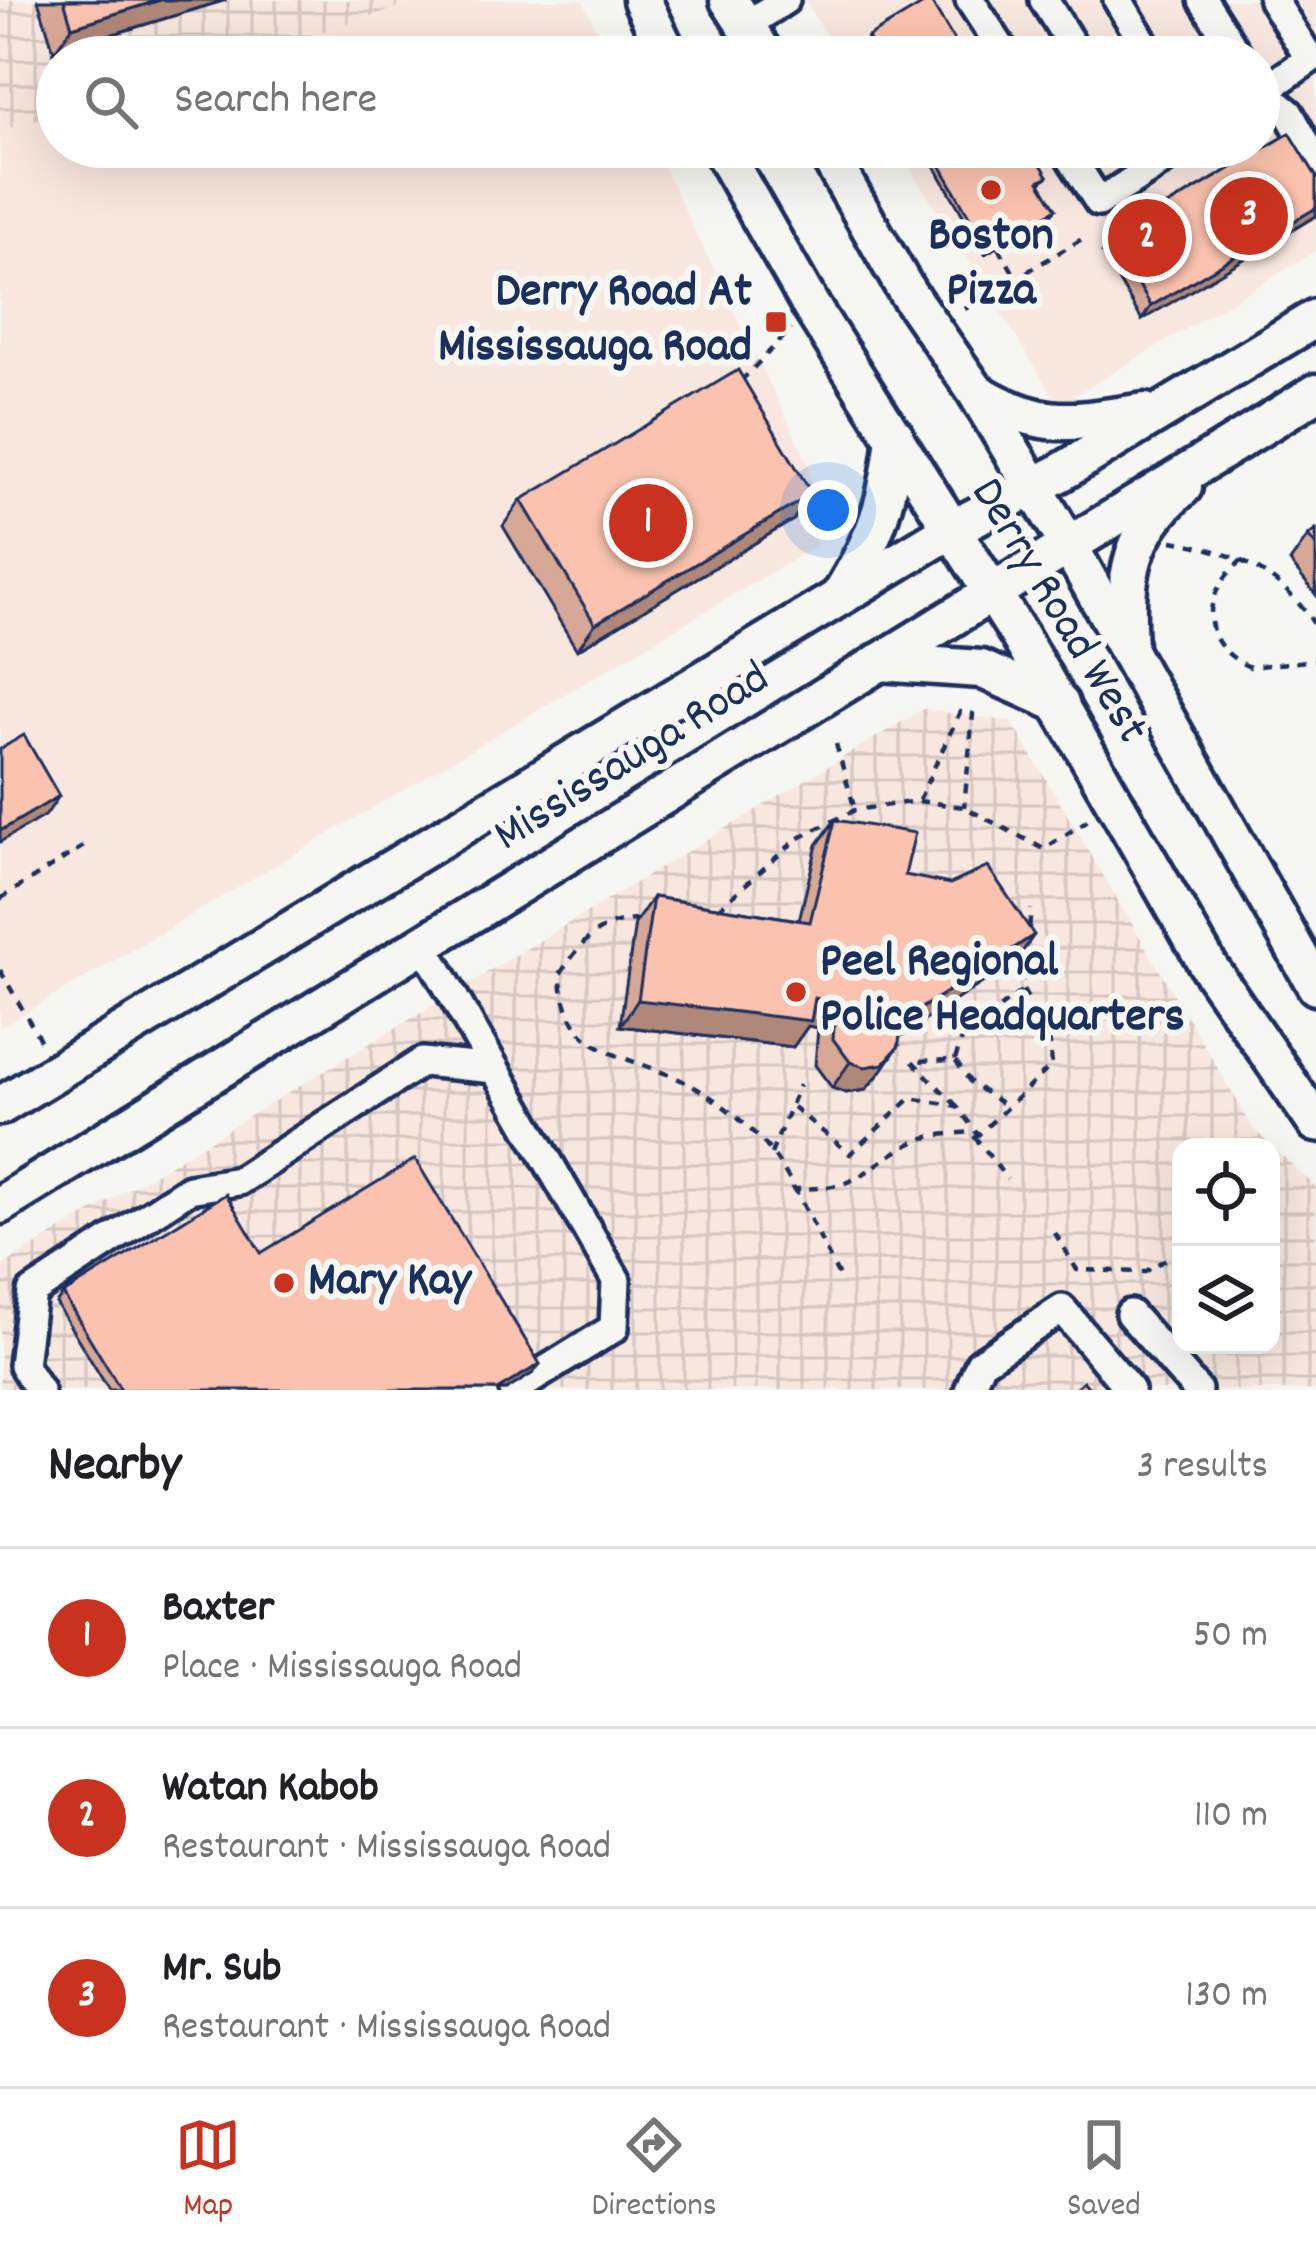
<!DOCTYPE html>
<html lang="en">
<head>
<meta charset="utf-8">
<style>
	:root { --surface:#fff; --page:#f6f6f6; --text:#202124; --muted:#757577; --line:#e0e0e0; --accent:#c8321e }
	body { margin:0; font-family:Dekko,sans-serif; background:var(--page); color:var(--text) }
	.controls { position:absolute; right:36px; bottom:36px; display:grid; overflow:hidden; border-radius:24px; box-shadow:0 12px 48px #0002 }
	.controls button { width:108px; height:108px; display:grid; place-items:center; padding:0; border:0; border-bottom:3px solid var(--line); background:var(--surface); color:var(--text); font:60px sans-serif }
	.you { position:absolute; left:828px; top:510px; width:42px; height:42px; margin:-30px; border:9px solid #fff; border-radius:50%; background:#1a73e8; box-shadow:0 0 0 18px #1a73e833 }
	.badge { display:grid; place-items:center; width:78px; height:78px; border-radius:50%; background:var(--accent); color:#fff; font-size:39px; font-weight:700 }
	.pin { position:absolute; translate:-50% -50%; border:6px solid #fff; box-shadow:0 3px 12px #0006 }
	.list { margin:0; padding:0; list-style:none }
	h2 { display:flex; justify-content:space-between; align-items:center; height:156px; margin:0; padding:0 48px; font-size:51px }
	h2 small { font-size:39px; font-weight:400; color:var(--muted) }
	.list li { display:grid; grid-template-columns:78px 1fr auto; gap:36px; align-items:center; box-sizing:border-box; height:180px; padding:0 48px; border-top:3px solid var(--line) }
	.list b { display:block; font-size:45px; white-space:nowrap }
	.list p { margin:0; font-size:39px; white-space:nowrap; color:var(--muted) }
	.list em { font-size:39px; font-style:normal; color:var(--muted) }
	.icon { flex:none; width:66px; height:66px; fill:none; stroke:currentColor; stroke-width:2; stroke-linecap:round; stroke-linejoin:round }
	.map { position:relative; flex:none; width:1316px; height:1390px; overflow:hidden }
	.search { position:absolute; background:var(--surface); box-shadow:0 12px 48px #0002; left:36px; right:36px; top:36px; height:132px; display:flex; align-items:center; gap:30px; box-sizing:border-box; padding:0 42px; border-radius:66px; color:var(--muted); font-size:45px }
	.sheet { height:696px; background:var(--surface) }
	nav { display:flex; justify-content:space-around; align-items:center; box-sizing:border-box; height:168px; border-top:3px solid var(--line); background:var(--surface); font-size:33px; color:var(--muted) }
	nav a { display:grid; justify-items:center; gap:6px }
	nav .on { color:var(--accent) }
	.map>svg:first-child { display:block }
	.built { fill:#f8e7de }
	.industrial { fill:url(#industrial-grid); fill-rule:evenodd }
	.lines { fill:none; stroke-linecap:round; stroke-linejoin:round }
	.minor-casing { stroke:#1b2f5e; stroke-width:36 }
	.major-casing { stroke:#1b2f5e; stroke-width:45 }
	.path { stroke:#1b2f5e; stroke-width:4.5; stroke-dasharray:9 9; stroke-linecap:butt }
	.minor { stroke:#f6f6f2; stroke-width:27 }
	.major { stroke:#f6f6f2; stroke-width:36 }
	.wall { fill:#d8a896; stroke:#1b2f5e; stroke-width:3 }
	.shaded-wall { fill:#b0887a; stroke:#1b2f5e; stroke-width:3 }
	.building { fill:#fbc3af; stroke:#1b2f5e; stroke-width:3 }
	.poi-dot { fill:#c8321e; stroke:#f6f6f2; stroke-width:4.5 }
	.labels { text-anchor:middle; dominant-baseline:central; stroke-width:12; stroke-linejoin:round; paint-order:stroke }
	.poi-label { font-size:48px; font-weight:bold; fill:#1b2f5e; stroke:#f6f6f2; text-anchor:start }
	.street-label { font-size:48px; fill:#1b2f5e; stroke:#f6f6f2 }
</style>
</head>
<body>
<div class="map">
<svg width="1316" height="1390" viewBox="0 0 1316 1390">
	<defs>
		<pattern id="industrial-grid" width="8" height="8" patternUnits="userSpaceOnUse" patternTransform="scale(3)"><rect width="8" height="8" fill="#f8e7de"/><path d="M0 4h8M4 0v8" fill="none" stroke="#d4c6c1"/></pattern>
	</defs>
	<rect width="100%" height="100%" fill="#f6f6f2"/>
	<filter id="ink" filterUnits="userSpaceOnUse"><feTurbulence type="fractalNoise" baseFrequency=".00833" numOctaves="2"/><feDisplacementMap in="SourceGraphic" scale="24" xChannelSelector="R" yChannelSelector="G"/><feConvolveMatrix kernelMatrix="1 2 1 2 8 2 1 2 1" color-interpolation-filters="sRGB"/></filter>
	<g filter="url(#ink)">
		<g class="built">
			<polygon points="424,0 582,0 610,57 239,57"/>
			<polygon points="804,0 1316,0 1316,251 1059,405 897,147 1259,147 1259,57 840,57"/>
			<polygon points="57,113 57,147 654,147 810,467 816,546 0,1028 0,131"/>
		</g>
		<g class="industrial">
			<polygon points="0,0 424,0 239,57 57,57 57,113 0,131"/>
			<path d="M923 709 1012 722 1255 1131 1316 1187V1390H0V1267ZM1181 1147H1271V1345H1181Z"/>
		</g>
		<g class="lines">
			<defs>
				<g id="minor">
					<polyline points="970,0 1007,57"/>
					<polyline points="1044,0 1079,57"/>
					<polyline points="1118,0 1152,57"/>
					<polyline points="1203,0 1239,57"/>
					<polyline points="745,26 785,0"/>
					<polyline points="1259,89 1289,113 1316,162"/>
					<polyline points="1259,94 1310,59 1273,0"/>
					<polyline points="1064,147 1099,202 1149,170"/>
					<polyline points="1134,147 1149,170 1182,147"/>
					<polyline points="425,947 616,1280 614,1328 514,1390"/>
					<polyline points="1130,1314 1197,1390"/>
					<polyline points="39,1390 23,1365 32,1292 189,1189 239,1181 422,1062 495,1069"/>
					<polyline points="969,1390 980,1363 1062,1309 1130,1390"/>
				</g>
				<g id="major">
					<polyline points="642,0 669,57"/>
					<polyline points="729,0 766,57"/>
					<polyline points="720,147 812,308 1019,635 1209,967 1316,1123"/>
					<polyline points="824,147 907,292 976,392 1068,544 1316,986"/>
					<path d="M980 394C1044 432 1075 422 1145 412"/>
					<path d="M841 594C876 537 888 503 895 436"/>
					<path d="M1128 646C1124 577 1128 534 1183 487"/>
					<polyline points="879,662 981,669 1060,704"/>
					<polyline points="0,1106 952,529 1060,473 1316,318"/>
					<polyline points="0,1205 1316,393"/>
				</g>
			</defs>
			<use href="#minor" class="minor-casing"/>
			<use href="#major" class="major-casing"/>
			<g class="path">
				<polyline points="999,248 1016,277"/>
				<polyline points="965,309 1082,239"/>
				<polyline points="741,381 791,329"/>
				<polyline points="811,494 852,503"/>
				<path d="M1172 541C1233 551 1282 573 1316 627"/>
				<path d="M1242 560C1201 594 1197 644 1250 667L1316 660"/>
				<polyline points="836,744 855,810"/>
				<polyline points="919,800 960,712 973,714 964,807"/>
				<polyline points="0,899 90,842"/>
				<polyline points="718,909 797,839 855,810 918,801 964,807 1044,849 1091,818"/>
				<path d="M638 920C598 921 582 942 560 974 568 1052 609 1050 672 1076 707 1091 736 1114 762 1141 792 1173 818 1238 840 1278"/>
				<polyline points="0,970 43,1045"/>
				<polyline points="955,1060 963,1035 1023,990"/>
				<polyline points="957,1106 912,1061 955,1060 971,1083 1007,1107"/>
				<polyline points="793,1107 850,1154 911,1098 957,1106 978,1135 1052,1065 1049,1036 1023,990 1031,909"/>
				<polyline points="771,1154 799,1085"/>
				<path d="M791 1189C867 1189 856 1171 914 1142 930 1134 953 1134 971 1132L1007 1179"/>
				<polyline points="1055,1233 1077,1270 1145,1272 1181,1250"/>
			</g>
			<use href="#minor" class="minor"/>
			<use href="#major" class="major"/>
		</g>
		<g class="wall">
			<polygon points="38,0 226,0 54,52"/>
			<polygon points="868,37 964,57 873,57 865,42"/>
			<polygon points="1290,133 1142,320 1102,253 1112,239"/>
			<polygon points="924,147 1018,147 1027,161 1048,176 1040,183 1052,213 985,254"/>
			<polygon points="521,500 793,520 577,650 503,526"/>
			<polygon points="1316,530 1316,595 1290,562 1308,536"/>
			<polygon points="835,820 1016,961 900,1036 880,1073 865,1090 846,1093 832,1088 815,1065 818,1028 808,1026 793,1047 620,1026 635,923 653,897 799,920 817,845"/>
			<polygon points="261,1253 533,1373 506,1390 109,1390 56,1303 63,1294"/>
		</g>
		<g class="shaded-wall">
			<polygon points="160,0 226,0 54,52 72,27"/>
			<polygon points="1316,208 1316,216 1142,320 1151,306"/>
			<polygon points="1056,209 1052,213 985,254 988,250"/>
			<polygon points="812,494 793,520 577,650 595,624"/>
			<polygon points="59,796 46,815 0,842 0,831"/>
			<polygon points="1034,935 1016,961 885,1046 903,1020"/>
			<polygon points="815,998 836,1003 818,1028 808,1026 793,1047 620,1026 638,1000"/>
			<polygon points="898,1047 880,1073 865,1090 846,1093 832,1088 850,1062"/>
			<polygon points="540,1364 533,1373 506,1390 497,1390"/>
		</g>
		<g class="building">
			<polygon points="64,0 160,0 72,27"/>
			<polygon points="930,0 964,57 879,57 868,37"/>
			<polygon points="1290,133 1316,176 1316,208 1151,306 1112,239"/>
			<polygon points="930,147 1018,147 1027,161 1036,156 1048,176 1039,181 1056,209 988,250"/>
			<polygon points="738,370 812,494 595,624 521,500"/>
			<polygon points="1316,530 1316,546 1308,536"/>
			<polygon points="24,735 59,796 0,831 0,749"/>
			<polygon points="835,820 915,833 905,875 950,884 988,867 1034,935 903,1020 898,1047 883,1064 865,1067 850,1062 833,1039 836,1003 815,998 811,1021 638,1000 653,897 810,922"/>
			<polygon points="415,1159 540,1364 497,1390 121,1390 63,1294 226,1194 261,1253"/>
			<polygon points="1083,1381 1091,1390 1073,1390"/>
		</g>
	</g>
	<g class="poi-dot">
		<circle cx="991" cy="190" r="12"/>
		<rect x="764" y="310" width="24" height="24" rx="6"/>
		<circle cx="796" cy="992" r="12"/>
		<circle cx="284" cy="1283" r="12"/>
	</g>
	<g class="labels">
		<g class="poi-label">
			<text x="991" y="238" text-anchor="middle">Boston<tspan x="991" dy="55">Pizza</tspan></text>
			<text x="752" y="294" text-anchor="end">Derry Road At<tspan x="752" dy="55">Mississauga Road</tspan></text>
			<text x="820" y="964">Peel Regional<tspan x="820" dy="55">Police Headquarters</tspan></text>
			<text x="308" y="1283">Mary Kay</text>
		</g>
		<g class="street-label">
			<text transform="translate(1057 612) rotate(59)">Derry Road West</text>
			<text transform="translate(633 759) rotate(-32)">Mississauga Road</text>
		</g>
	</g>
</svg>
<div class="controls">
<button><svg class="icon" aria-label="locate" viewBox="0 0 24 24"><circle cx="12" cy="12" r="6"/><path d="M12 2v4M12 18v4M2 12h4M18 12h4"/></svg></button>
<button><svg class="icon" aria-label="layers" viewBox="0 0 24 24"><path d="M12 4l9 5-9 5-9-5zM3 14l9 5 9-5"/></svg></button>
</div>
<div class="you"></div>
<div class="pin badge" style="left:648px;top:523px">1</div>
<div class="pin badge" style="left:1147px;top:238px">2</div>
<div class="pin badge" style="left:1249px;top:216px">3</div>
<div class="search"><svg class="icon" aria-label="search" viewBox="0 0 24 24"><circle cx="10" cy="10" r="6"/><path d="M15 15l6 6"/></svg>Search here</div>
</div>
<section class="sheet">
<h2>Nearby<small>3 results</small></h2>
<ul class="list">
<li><span class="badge">1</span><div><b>Baxter</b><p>Place · Mississauga Road</p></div><em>50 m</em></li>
<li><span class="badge">2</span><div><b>Watan Kabob</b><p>Restaurant · Mississauga Road</p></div><em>110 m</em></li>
<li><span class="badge">3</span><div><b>Mr. Sub</b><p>Restaurant · Mississauga Road</p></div><em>130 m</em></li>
</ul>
</section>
<nav>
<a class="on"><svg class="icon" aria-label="map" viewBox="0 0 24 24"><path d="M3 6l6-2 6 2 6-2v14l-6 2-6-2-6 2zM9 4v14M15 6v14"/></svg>Map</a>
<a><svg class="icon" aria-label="directions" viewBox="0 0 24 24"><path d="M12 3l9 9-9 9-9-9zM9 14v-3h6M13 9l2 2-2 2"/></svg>Directions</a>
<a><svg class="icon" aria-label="saved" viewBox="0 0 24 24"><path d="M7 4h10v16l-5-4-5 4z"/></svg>Saved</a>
</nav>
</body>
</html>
